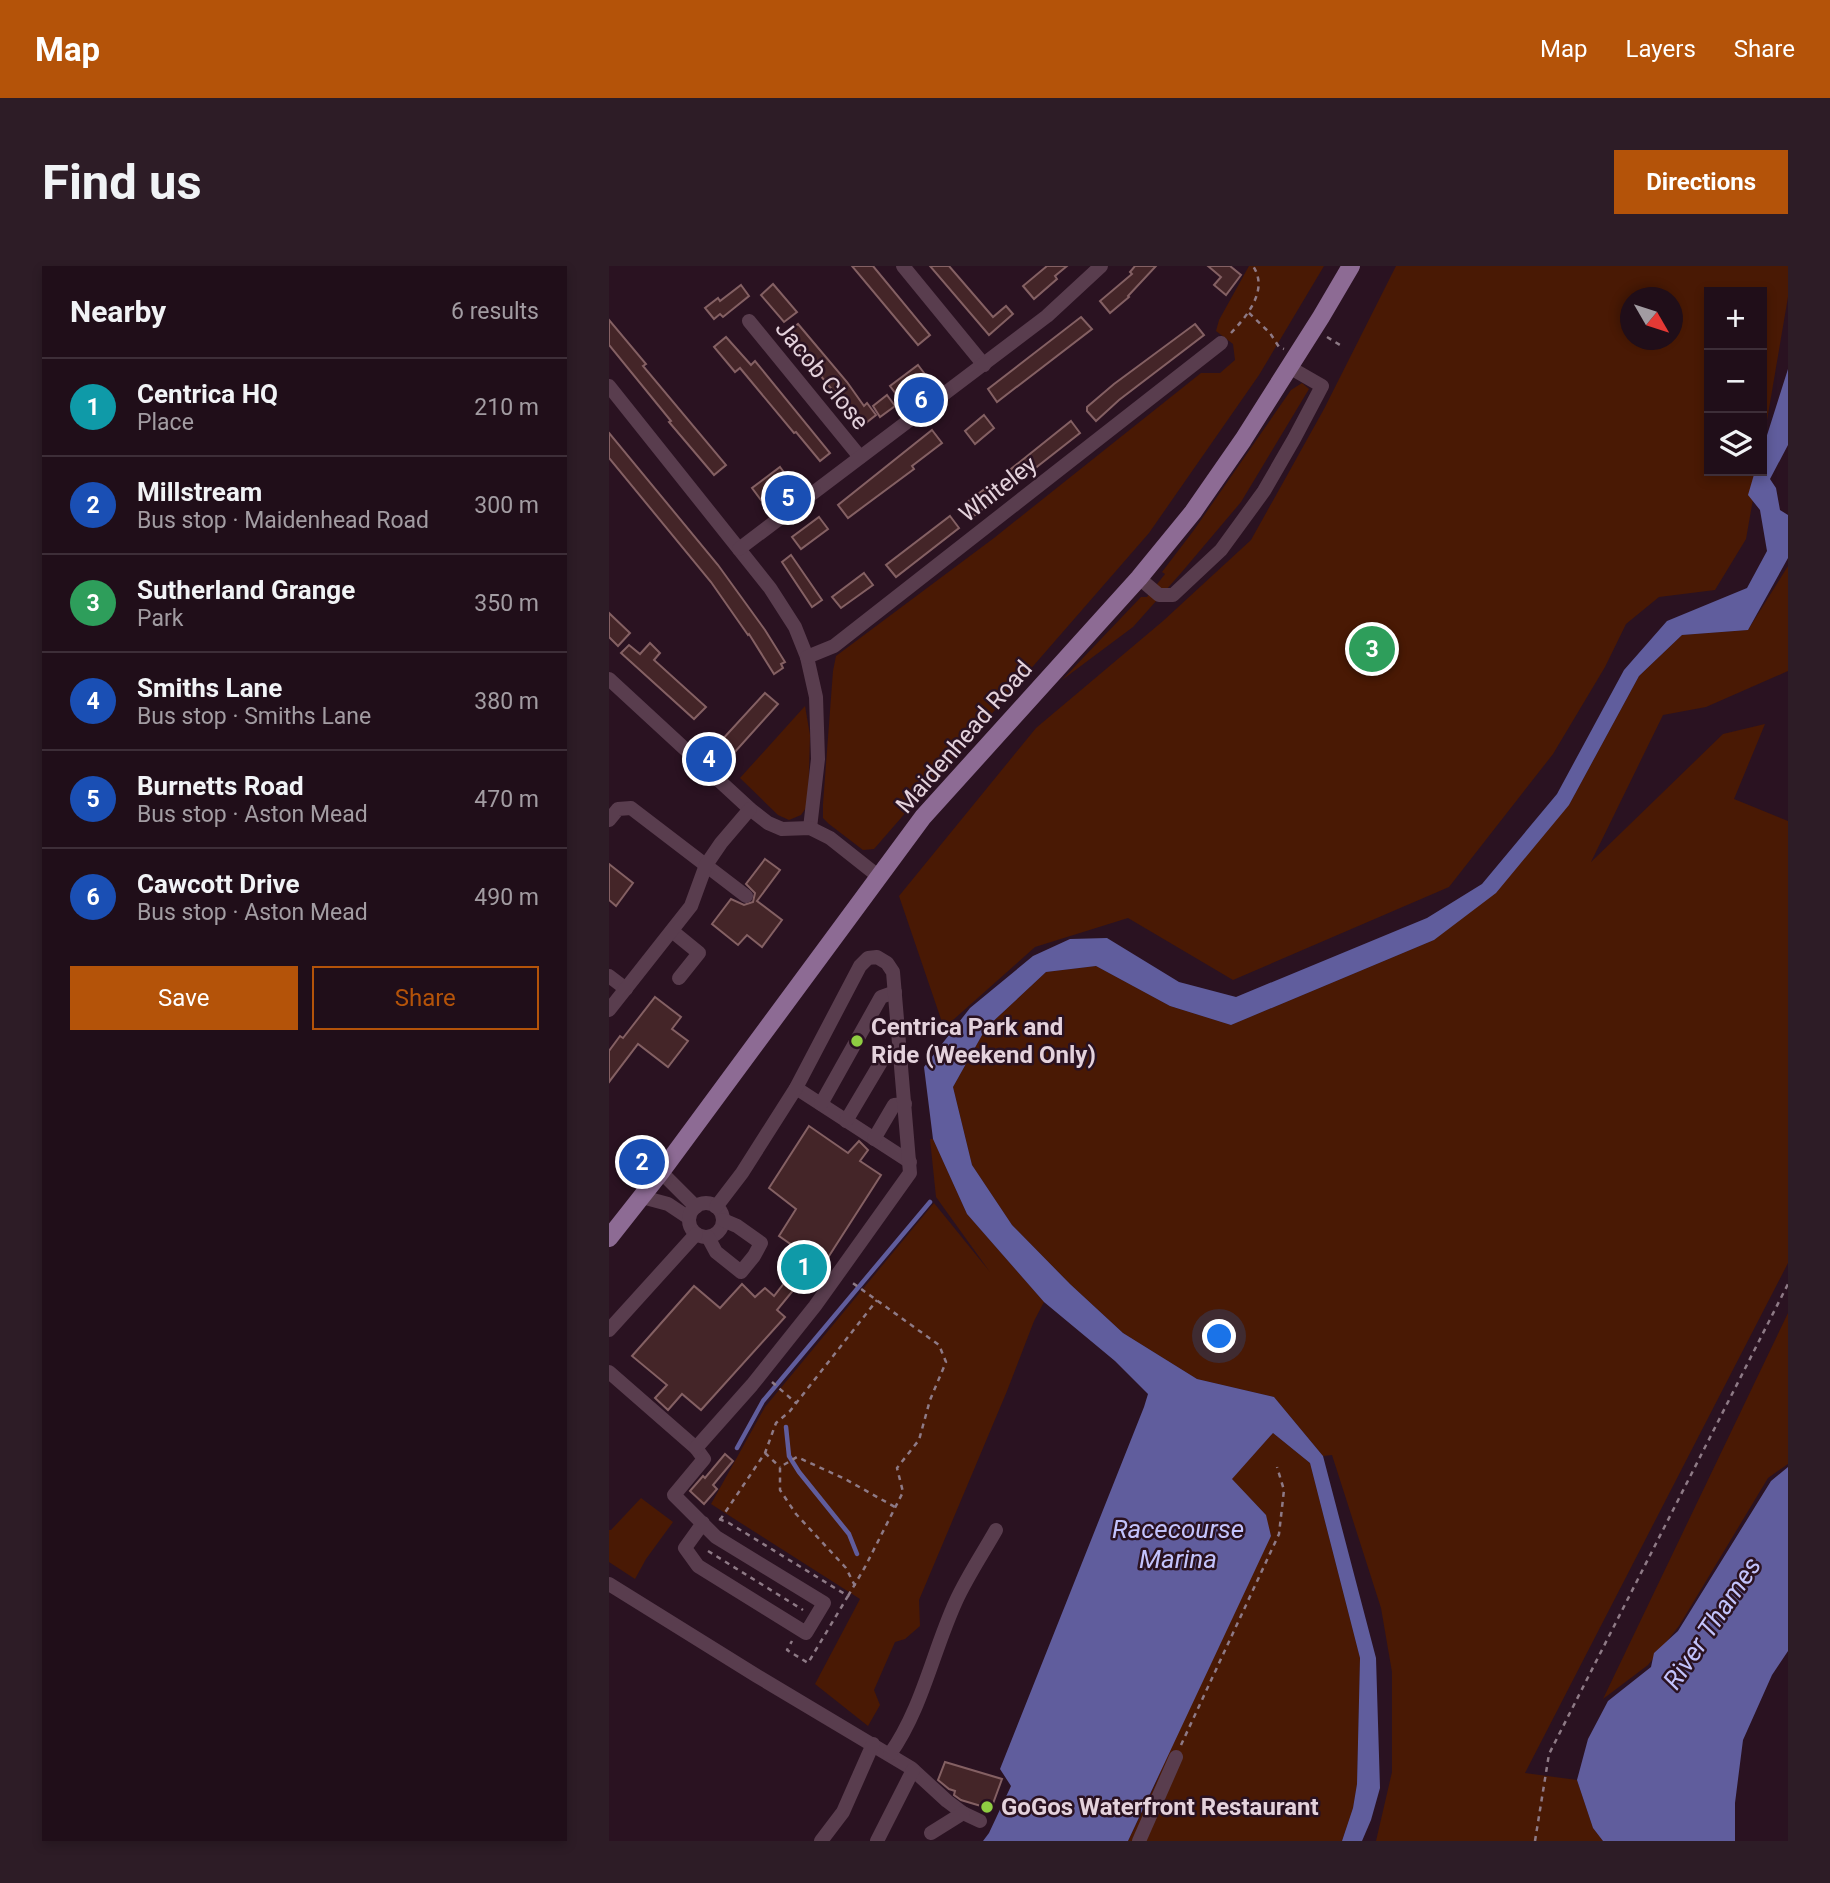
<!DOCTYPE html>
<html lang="en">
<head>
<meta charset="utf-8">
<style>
	:root { --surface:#200e19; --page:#2d1c26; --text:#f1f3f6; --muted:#a29ca2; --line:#3d2e38; --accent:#b45309 }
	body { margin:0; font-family:Roboto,sans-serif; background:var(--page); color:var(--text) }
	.controls { position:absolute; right:21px; top:21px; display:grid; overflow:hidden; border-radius:0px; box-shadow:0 4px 10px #0003 }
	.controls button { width:63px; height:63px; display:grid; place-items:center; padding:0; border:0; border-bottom:2px solid var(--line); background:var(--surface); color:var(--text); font:35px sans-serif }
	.compass { position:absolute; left:1011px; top:21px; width:63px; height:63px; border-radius:50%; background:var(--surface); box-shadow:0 4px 10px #0003; rotate:129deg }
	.you { position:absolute; left:611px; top:1071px; width:24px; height:24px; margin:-18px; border:5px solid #fff; border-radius:50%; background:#1a73e8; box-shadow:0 0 0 10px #1a73e833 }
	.badge { display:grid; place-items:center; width:46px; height:46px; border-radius:50%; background:var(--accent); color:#fff; font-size:23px; font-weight:700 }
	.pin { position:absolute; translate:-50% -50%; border:4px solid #fff; box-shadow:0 2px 7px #0006 }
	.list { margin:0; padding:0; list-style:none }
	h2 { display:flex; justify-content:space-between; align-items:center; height:91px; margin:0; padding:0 28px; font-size:30px }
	h2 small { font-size:23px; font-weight:400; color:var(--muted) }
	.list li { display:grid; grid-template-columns:46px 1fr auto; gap:21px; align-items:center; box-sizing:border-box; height:98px; padding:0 28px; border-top:2px solid var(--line) }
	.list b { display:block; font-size:26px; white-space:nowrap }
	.list p { margin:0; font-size:23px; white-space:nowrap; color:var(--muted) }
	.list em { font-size:23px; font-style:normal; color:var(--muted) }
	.actions { display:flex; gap:14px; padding:21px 28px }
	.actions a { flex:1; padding:16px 0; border:2px solid var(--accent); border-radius:0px; text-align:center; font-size:24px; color:var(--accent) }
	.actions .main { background:var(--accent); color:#fff }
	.icon { flex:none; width:38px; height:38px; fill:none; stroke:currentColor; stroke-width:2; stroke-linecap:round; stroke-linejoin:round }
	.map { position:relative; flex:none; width:1179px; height:1575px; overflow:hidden; border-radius:0px }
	header { display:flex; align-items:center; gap:42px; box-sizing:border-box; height:98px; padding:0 35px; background:var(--accent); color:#fff }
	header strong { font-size:33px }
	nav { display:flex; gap:38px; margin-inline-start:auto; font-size:24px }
	.intro { display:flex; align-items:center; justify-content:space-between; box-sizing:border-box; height:168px; padding:0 42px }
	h1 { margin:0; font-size:49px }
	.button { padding:18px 32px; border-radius:0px; background:var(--accent); color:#fff; font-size:24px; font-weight:700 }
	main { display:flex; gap:42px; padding:0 42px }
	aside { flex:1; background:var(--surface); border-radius:0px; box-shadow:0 4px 10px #0003 }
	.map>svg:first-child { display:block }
	.green { fill:#491904; fill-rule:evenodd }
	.water { fill:#605d9d }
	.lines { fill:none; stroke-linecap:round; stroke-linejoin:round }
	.stream { stroke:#605d9d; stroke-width:4.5 }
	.building { fill:#442528; stroke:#846063; stroke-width:2 }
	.path { stroke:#8e7a86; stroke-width:2.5; stroke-dasharray:5 5; stroke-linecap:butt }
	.minor { stroke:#593d4e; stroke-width:14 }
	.major { stroke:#8d6b94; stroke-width:18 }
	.poi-dot { fill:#8fcd42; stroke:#2a1221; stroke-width:2.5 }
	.labels { text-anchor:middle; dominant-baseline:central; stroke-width:5; stroke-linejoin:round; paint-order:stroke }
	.street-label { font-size:24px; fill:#e4d2dc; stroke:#2a1221 }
	.poi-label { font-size:24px; font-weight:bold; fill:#e4d2dc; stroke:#2a1221; text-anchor:start }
	.water-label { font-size:26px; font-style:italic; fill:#c3c3fc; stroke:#2a1221 }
</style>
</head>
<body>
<header>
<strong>Map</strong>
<nav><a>Map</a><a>Layers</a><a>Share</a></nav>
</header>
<div class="intro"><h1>Find us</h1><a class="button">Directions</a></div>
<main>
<aside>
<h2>Nearby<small>6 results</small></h2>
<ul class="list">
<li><span class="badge" style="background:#0f9aa8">1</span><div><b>Centrica HQ</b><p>Place</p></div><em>210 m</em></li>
<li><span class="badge" style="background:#1a4fb4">2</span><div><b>Millstream</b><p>Bus stop · Maidenhead Road</p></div><em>300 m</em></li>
<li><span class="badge" style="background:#2e9e5b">3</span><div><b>Sutherland Grange</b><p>Park</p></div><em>350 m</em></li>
<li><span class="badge" style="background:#1a4fb4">4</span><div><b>Smiths Lane</b><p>Bus stop · Smiths Lane</p></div><em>380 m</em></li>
<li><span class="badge" style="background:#1a4fb4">5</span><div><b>Burnetts Road</b><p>Bus stop · Aston Mead</p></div><em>470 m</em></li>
<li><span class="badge" style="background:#1a4fb4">6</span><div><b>Cawcott Drive</b><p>Bus stop · Aston Mead</p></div><em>490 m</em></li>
</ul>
<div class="actions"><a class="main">Save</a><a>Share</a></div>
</aside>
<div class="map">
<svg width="1179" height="1575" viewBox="0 0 1179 1575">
	<rect width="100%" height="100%" fill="#2a1221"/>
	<g class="green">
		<polygon points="640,0 715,0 650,109 540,267 265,583 254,584 220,558 214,552 214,538 224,405 227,390 385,272 592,107 611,107 626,94 624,78 607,65 610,54"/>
		<path d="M787 0H1179V31L1153 184V26H1100V205H1149L1137 273 1106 324 1050 331 1017 358 996 401 944 488 840 621 624 714 519 652 426 681 335 762 290 630 427 462 554 355 642 274 715 143ZM1022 32H1064V74H1022Z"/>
		<polygon points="693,117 700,123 632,236 572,307 524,361 453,414 532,331 538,331 556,308 553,306 585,264 682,124"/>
		<polygon points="1179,300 1179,405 1097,441 1054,449 982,596 1114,468 1156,458 1125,533 1179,555 1179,997 916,1507 968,1514 984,1562 994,1575 767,1575 783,1506 783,1406 772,1342 723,1189 714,1190 665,1131 588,1113 514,1067 461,1018 403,959 363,899 344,821 377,762 437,706 487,700 561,740 622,759 825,674 960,539 1030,410 1073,369 1139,364"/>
		<polygon points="196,440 201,469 199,539 192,549 180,554 169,549 131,512"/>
		<polygon points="321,873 324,873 358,948 435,1036 425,1055 398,1125 310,1334 311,1360 296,1373 286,1376 265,1424 271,1439 259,1460 206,1418 251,1333 102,1238 156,1141 325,937 381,1006 327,931"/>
		<polygon points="1179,1047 1179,1198 1159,1212 1070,1360 1039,1399 994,1433"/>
		<polygon points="664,1167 701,1197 751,1392 748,1518 744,1542 733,1575 519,1575 546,1519 657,1249 622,1213"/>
		<polygon points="32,1232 64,1256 37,1293 26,1313 0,1296 0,1264 2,1264"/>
	</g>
	<g class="water">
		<polygon points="1179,103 1179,179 1161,213 1167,222 1171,244 1179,249 1179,292 1139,364 1073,369 1030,410 960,539 887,627 825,674 622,759 561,740 487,700 437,706 377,762 344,821 363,899 403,959 461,1018 514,1067 588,1113 665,1131 714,1190 767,1392 771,1522 762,1554 753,1575 733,1575 744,1542 748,1518 751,1392 701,1197 664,1167 623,1213 657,1249 662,1270 519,1575 374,1575 380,1567 402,1520 391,1503 535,1141 539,1128 506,1095 435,1036 358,948 324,873 315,801 361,742 424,690 461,673 498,672 570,716 627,731 818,652 873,618 948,528 1015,404 1058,355 1138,322 1158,285 1151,244 1139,229 1146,205 1153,205 1153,185"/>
		<polygon points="1179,1201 1179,1385 1163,1409 1134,1474 1126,1537 1126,1575 994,1575 984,1562 968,1514 979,1473 999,1435 1042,1401 1045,1387 1069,1365 1162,1215"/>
	</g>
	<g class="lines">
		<g class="stream">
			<polyline points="177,1161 180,1190 190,1206 240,1268 248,1288"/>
			<polyline points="128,1182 154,1135 321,936"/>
		</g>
	</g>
	<g class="building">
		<polygon points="243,0 264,0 321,69 309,79"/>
		<polygon points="321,0 340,0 384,51 397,40 404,48 380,69"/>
		<polygon points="438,0 458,0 446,10 448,13 425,33 414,20"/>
		<polygon points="526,0 547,0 519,30 520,31 501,47 491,35 523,8 521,6"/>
		<polygon points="599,0 621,0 632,9 617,29 605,19 612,11"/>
		<polygon points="164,18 188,46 175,56 152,29"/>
		<polygon points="132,19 140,30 114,51 111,48 105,53 96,42 109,32 111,35"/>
		<polygon points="472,51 483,63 388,136 379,123"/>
		<polygon points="0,54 37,98 34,100 117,199 105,209 60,156 62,155 0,79"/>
		<polygon points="189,58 238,116 255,140 258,137 267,149 253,160 227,125 225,126 177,68"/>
		<polygon points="586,58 595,69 510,134 487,155 478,145 478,141 505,118"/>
		<polygon points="117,71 142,99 146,95 221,187 211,195 187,166 185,167 131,102 126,106 105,81"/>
		<polygon points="309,99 318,111 290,132 281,120"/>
		<polygon points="278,129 286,140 271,151 264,140"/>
		<polygon points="375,149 385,162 366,178 356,165"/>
		<polygon points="462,155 471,167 406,218 397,207"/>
		<polygon points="323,164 333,177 303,200 305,203 239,252 229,239"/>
		<polygon points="0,167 109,299 156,364 176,396 172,398 174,402 165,408 140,368 139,369 102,316 0,192"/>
		<polygon points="171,201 180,213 152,234 143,222"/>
		<polygon points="381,219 390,230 366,249 357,237"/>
		<polygon points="341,250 350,262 287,311 277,299"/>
		<polygon points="210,251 219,263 192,283 183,271"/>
		<polygon points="182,289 213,334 203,341 173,296"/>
		<polygon points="255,307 264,319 232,342 223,331"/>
		<polygon points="0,347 21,367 9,380 0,371"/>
		<polygon points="41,377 51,387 45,394 97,441 85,453 12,387 20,379 31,388"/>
		<polygon points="156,427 169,438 124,488 111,476"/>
		<polygon points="156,593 171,604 148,635 173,654 153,681 138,669 129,679 103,658 122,633 135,639 144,636 146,627 137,618"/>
		<polygon points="0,598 24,617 7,640 0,634"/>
		<polygon points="46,731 72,751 63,763 79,775 59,801 29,778 0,816 0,785 11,770 14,772"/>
		<polygon points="200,860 239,887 250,875 259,884 251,895 272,909 211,1004 205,999 168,1044 176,1051 92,1144 73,1128 59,1144 46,1132 58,1119 23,1090 85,1020 111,1042 133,1018 146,1031 156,1022 165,1030 190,998 181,990 187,982 170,970 187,943 160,922"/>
		<polygon points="116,1188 124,1195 104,1219 108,1223 95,1238 81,1225 94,1210 96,1212"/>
		<polygon points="336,1496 393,1513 382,1543 352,1534 345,1529 346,1525 340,1523 329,1514"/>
	</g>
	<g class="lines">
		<g class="path">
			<polyline points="640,47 661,67 670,81 675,83"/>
			<path d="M622 67C638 50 660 24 644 0"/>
			<polyline points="718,71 731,79"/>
			<polyline points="163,1116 187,1137"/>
			<polyline points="156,1187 171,1201"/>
			<polyline points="110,1253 120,1257 239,1330 199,1397 178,1384 183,1375"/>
			<polyline points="111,1254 156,1187 167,1157 181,1145 268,1034"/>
			<polyline points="99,1285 194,1344"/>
			<polyline points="246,1320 237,1302 187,1248 171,1224 171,1201 188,1191 236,1213 286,1241"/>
			<polyline points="239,1330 256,1301 294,1226 288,1202 310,1174 321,1134 337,1096 330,1079 241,1015"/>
			<polyline points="572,1479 670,1268 675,1224 668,1201"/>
			<polyline points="926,1575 940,1488 1179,1018"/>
		</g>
		<g class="minor">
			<polyline points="294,0 375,99"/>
			<polyline points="140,55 251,191"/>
			<polyline points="0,120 161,322 186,361 198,391 207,431 209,493 201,562"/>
			<polyline points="130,283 438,50 492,0"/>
			<polyline points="530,312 550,329 564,329 612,284 655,225 685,173 713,120 680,101"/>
			<polyline points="198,391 225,380 612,77"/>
			<polyline points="0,413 141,543 159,557 173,563 201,562 221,572 269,610"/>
			<polyline points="0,554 9,543 22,542 137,630"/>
			<polyline points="63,665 90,687 70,712"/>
			<polyline points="0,710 17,723"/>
			<polyline points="0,744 82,640 97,599 112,577 141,543"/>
			<polyline points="187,822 301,896"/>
			<polyline points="212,838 272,731 286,726"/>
			<polyline points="237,855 278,786 291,785"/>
			<polyline points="265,873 285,839 296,838"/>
			<polyline points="52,906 87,941"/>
			<polyline points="33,931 59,938 80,952"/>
			<circle cx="97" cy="954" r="17"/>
			<polyline points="99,971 107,986 132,1006 145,990 152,977 128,960 114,954"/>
			<polyline points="0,1064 87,968"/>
			<polyline points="0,1106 87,1182 95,1193 65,1229 107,1271 215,1337 197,1367 89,1300 76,1282 94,1257"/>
			<polyline points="87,1182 143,1119 206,1040 301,907 284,706 278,697 268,691 259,692 251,700 187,822 133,907 107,941"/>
			<polyline points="0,1318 148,1410 302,1502 338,1535 354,1547 371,1555"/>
			<path d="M281 1488C313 1443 324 1385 347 1335 358 1311 374 1287 387 1264"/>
			<polyline points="322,1567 354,1547"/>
			<polyline points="212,1575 234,1546 264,1478"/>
			<polyline points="268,1575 304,1504"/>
			<polyline points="530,1575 567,1491"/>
		</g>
		<polyline class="major" points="0,972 52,906 314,551 530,312 584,246 634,174 712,51 742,0"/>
	</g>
	<g class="poi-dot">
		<circle cx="248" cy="775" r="7"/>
		<circle cx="378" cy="1541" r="7"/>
	</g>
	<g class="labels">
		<g class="street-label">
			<text transform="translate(213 109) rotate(51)">Jacob Close</text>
			<text transform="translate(389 223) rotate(-38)">Whiteley</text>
			<text transform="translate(355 471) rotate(-49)">Maidenhead Road</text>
		</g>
		<g class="poi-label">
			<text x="262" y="761">Centrica Park and<tspan x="262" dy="28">Ride (Weekend Only)</tspan></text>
			<text x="392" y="1541">GoGos Waterfront Restaurant</text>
		</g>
		<g class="water-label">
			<text x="569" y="1263">Racecourse<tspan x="569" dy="30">Marina</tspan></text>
			<text transform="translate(1103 1357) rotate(-56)">River Thames</text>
		</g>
	</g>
</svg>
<div class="controls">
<button>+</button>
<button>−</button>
<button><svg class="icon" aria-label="layers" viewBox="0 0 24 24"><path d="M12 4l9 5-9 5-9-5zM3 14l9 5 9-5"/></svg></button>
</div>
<svg class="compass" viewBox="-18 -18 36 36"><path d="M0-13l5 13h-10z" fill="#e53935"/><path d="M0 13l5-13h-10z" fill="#a29ca2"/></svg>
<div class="you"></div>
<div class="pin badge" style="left:195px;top:1001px;background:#0f9aa8">1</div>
<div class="pin badge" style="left:33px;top:896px;background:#1a4fb4">2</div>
<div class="pin badge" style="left:763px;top:383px;background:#2e9e5b">3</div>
<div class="pin badge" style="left:100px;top:493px;background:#1a4fb4">4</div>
<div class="pin badge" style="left:179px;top:232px;background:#1a4fb4">5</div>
<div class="pin badge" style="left:312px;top:134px;background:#1a4fb4">6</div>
</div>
</main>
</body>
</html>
